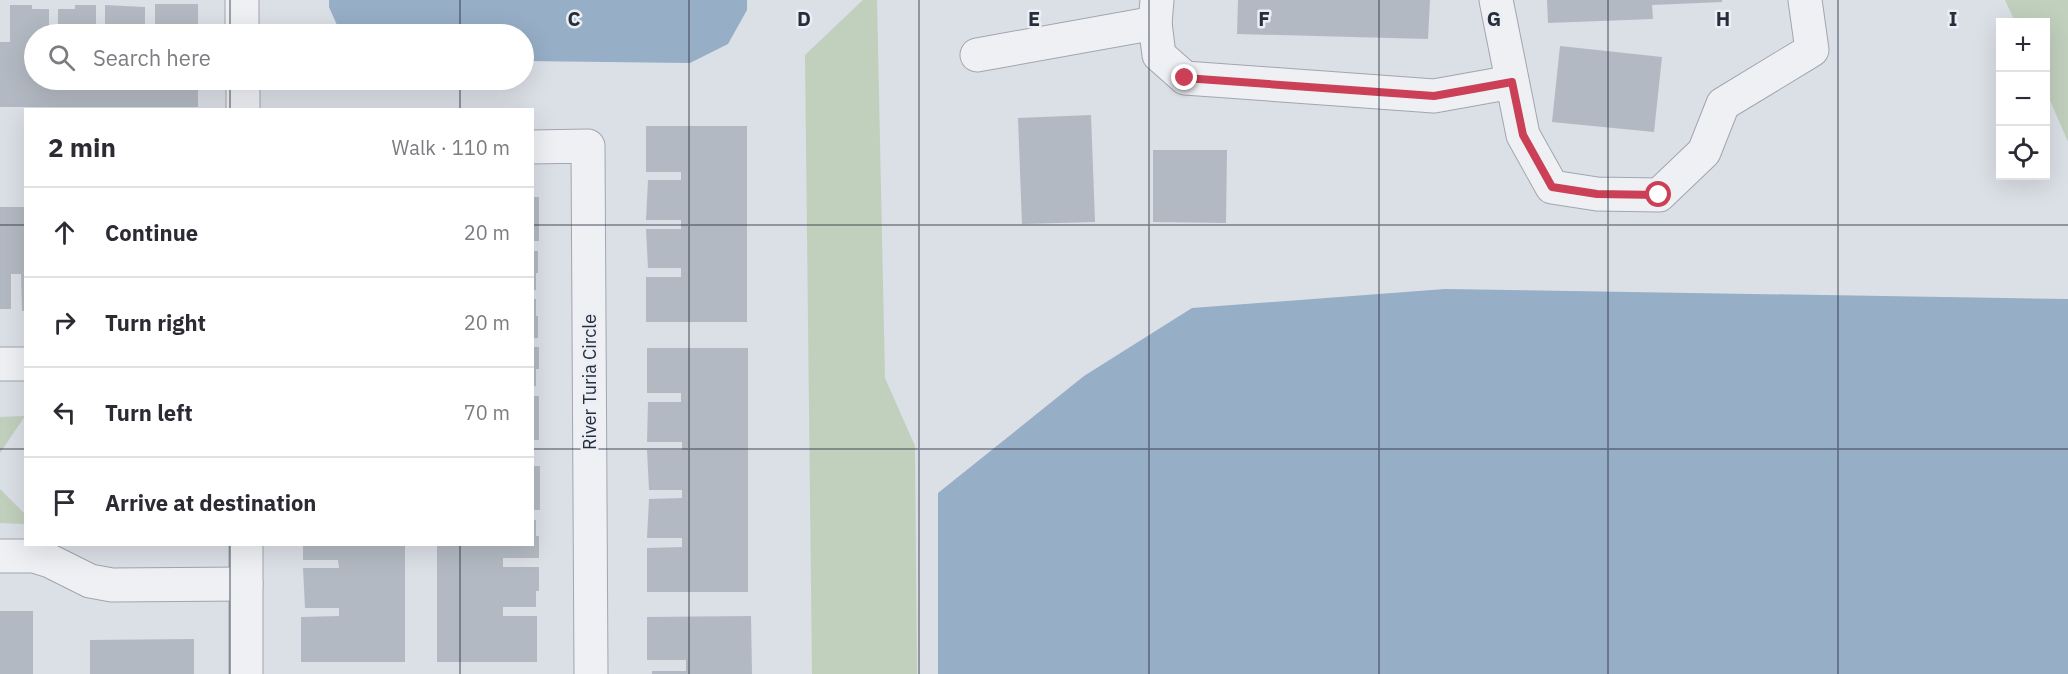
<!DOCTYPE html>
<html lang="en">
<head>
<meta charset="utf-8">
<style>
	:root { --surface:#fff; --page:#f2f2f3; --text:#2b2b33; --muted:#7c7c81; --line:#e1e1e2 }
	body { margin:0; font-family:"IBM Plex Sans",sans-serif; background:var(--page); color:var(--text) }
	.controls { position:absolute; right:18px; top:18px; display:grid; overflow:hidden; border-radius:0px; box-shadow:0 6px 24px #0002 }
	.controls button { width:54px; height:54px; display:grid; place-items:center; padding:0; border:0; border-bottom:2px solid var(--line); background:var(--surface); color:var(--text); font:30px sans-serif }
	.stop { position:absolute; width:18px; height:18px; margin:-14px; border:4px solid #cb4056; border-radius:50%; background:#fff }
	.stop.end { background:#cb4056; border-color:#fff; box-shadow:0 2px 6px #0008 }
	.list { margin:0; padding:0; list-style:none }
	h2 { display:flex; justify-content:space-between; align-items:center; height:78px; margin:0; padding:0 24px; font-size:26px }
	h2 small { font-size:20px; font-weight:400; color:var(--muted) }
	.list li { display:grid; grid-template-columns:39px 1fr auto; gap:18px; align-items:center; box-sizing:border-box; height:90px; padding:0 24px; border-top:2px solid var(--line) }
	.list b { display:block; font-size:22px; white-space:nowrap }
	.list em { font-size:20px; font-style:normal; color:var(--muted) }
	.icon { flex:none; width:33px; height:33px; fill:none; stroke:currentColor; stroke-width:2; stroke-linecap:round; stroke-linejoin:round }
	.map { position:relative; flex:none; width:2068px; height:674px; overflow:hidden }
	.search { position:absolute; background:var(--surface); box-shadow:0 6px 24px #0002; left:24px; top:24px; width:510px; height:66px; display:flex; align-items:center; gap:15px; box-sizing:border-box; padding:0 21px; border-radius:33px; color:var(--muted); font-size:22px }
	.panel { position:absolute; background:var(--surface); box-shadow:0 6px 24px #0002; left:24px; top:108px; width:510px; height:438px; border-radius:0px }
	.map>svg:first-child { display:block }
	.green { fill:#c1cfbd }
	.water { fill:#96aec6 }
	.building { fill:#b3b9c2 }
	.lines { fill:none; stroke-linecap:round; stroke-linejoin:round }
	.minor-casing { stroke:#a1a6af; stroke-width:35 }
	.minor { stroke:#eef0f4; stroke-width:33 }
	.route { stroke:#cb4056; stroke-width:8 }
	.grid { fill:none; stroke:#262e3b; stroke-width:1.5; stroke-opacity:0.55 }
	.labels { text-anchor:middle; dominant-baseline:central; stroke-width:5; stroke-linejoin:round; paint-order:stroke }
	.street-label { font-size:18px; fill:#262e3b; stroke:#ebeef4 }
	.grid-label { font-size:20px; text-anchor:middle; font-weight:bold; fill:#262e3b; stroke:#ebeef4; stroke-width:5; stroke-linejoin:round; paint-order:stroke }
</style>
</head>
<body>
<div class="map">
<svg width="2068" height="674" viewBox="0 0 2068 674">
	<rect width="100%" height="100%" fill="#dbdfe6"/>
	<g class="green">
		<polygon points="863,0 877,0 885,378 915,446 917,674 812,674 805,55"/>
		<polygon points="2005,0 2068,0 2068,142 2046,91 2046,22 2015,22"/>
		<polygon points="24,416 25,416 0,453 0,417"/>
		<polygon points="0,489 25,514 25,524 0,523"/>
	</g>
	<g class="water">
		<polygon points="329,0 747,0 747,10 728,44 690,63 524,61 524,34 341,34 329,7"/>
		<polygon points="1445,289 2068,299 2068,674 938,674 938,493 1084,376 1192,308"/>
	</g>
	<g class="building">
		<polygon points="1238,0 1430,0 1428,39 1237,34"/>
		<polygon points="1547,0 1722,0 1722,2 1652,5 1653,19 1548,23"/>
		<rect x="155" y="4" width="43" height="30"/>
		<polygon points="10,5 32,5 32,9 49,9 49,34 34,34 34,80 198,80 198,107 0,107 0,42 10,42"/>
		<polygon points="75,5 96,5 96,34 58,34 58,9 75,9"/>
		<polygon points="105,5 145,7 145,34 105,34"/>
		<polygon points="1560,46 1662,57 1654,132 1552,122"/>
		<polygon points="1091,115 1095,222 1022,224 1018,118"/>
		<polygon points="646,126 747,126 747,322 646,322 646,277 681,277 681,268 648,268 646,229 681,229 681,220 646,220 648,180 681,180 681,172 646,172"/>
		<polygon points="1153,150 1227,150 1226,223 1153,222"/>
		<rect x="532" y="197" width="7" height="44"/>
		<polygon points="0,207 26,207 26,311 22,311 21,274 11,274 11,309 0,309"/>
		<polygon points="532,251 538,251 538,273 536,273 536,290 532,290"/>
		<polygon points="532,299 536,299 536,316 538,316 538,338 532,338"/>
		<polygon points="532,347 539,347 539,369 536,369 536,386 532,386"/>
		<polygon points="647,348 748,348 748,592 647,592 647,548 682,547 682,538 647,538 649,499 682,498 682,490 649,490 647,450 682,450 682,442 647,442 648,402 681,402 681,393 647,393"/>
		<rect x="532" y="396" width="7" height="44"/>
		<rect x="532" y="466" width="8" height="44"/>
		<polygon points="532,520 536,520 536,536 539,536 539,558 503,558 503,567 539,567 539,591 536,591 536,607 503,607 503,616 537,616 537,662 437,662 437,544 532,544"/>
		<polygon points="303,544 405,544 405,662 301,662 301,617 339,616 339,608 305,608 303,568 339,568 338,560 303,560"/>
		<rect x="0" y="611" width="33" height="63"/>
		<polygon points="751,616 752,674 652,674 652,671 686,671 686,660 647,660 647,617"/>
		<polygon points="194,639 194,674 90,674 90,640"/>
	</g>
	<g class="lines">
		<defs>
			<g id="minor">
				<polyline points="242,0 242,34"/>
				<polyline points="1496,0 1523,135 1552,187 1597,194 1659,195 1704,152 1723,104 1812,50 1805,0"/>
				<polyline points="1155,23 1159,55 1185,78 1434,96 1512,82"/>
				<polyline points="977,55 1155,23 1157,0"/>
				<polyline points="243,80 243,110"/>
				<polyline points="532,147 588,146 591,674"/>
				<polyline points="0,364 26,364"/>
				<polyline points="246,544 246,674"/>
				<polyline points="0,556 34,556 50,561 90,581 112,585 246,584"/>
			</g>
		</defs>
		<use href="#minor" class="minor-casing"/>
		<use href="#minor" class="minor"/>
	</g>
	<g class="lines">
		<polyline class="route" points="1185,78 1434,96 1512,82 1523,135 1552,187 1597,194 1659,195"/>
	</g>
	<path class="grid" d="M230 0V34M460 0V34M689 0V674M919 0V674M1149 0V674M1379 0V674M1608 0V674M1838 0V674M230 80V110M460 80V110M0 225H26M532 225H2068M0 449H26M532 449H2068M230 544V674M460 544V674"/>
	<g class="labels">
		<g class="street-label">
			<text transform="translate(589 382) rotate(-90)">River Turia Circle</text>
		</g>
	</g>
	<g class="grid-label">
		<text x="574" y="26">C</text>
		<text x="804" y="26">D</text>
		<text x="1034" y="26">E</text>
		<text x="1264" y="26">F</text>
		<text x="1494" y="26">G</text>
		<text x="1723" y="26">H</text>
		<text x="1953" y="26">I</text>
	</g>
</svg>
<div class="controls">
<button>+</button>
<button>−</button>
<button><svg class="icon" aria-label="locate" viewBox="0 0 24 24"><circle cx="12" cy="12" r="6"/><path d="M12 2v4M12 18v4M2 12h4M18 12h4"/></svg></button>
</div>
<div class="stop" style="left:1659px;top:195px"></div>
<div class="stop end" style="left:1185px;top:78px"></div>
<div class="search"><svg class="icon" aria-label="search" viewBox="0 0 24 24"><circle cx="10" cy="10" r="6"/><path d="M15 15l6 6"/></svg>Search here</div>
<section class="panel">
<h2>2 min<small>Walk · 110 m</small></h2>
<ul class="list">
<li><svg class="icon" aria-label="ahead" viewBox="0 0 24 24"><path d="M12 20V5M6 11l6-6 6 6"/></svg><div><b>Continue</b></div><em>20 m</em></li>
<li><svg class="icon" aria-label="right" viewBox="0 0 24 24"><path d="M7 20v-9h11M14 6l5 5-5 5"/></svg><div><b>Turn right</b></div><em>20 m</em></li>
<li><svg class="icon" aria-label="left" viewBox="0 0 24 24"><path d="M17 20v-9H6M10 6l-5 5 5 5"/></svg><div><b>Turn left</b></div><em>70 m</em></li>
<li><svg class="icon" aria-label="arrive" viewBox="0 0 24 24"><path d="M6 21V4h12l-3 4 3 4H6"/></svg><div><b>Arrive at destination</b></div></li>
</ul>
</section>
</div>
</body>
</html>
